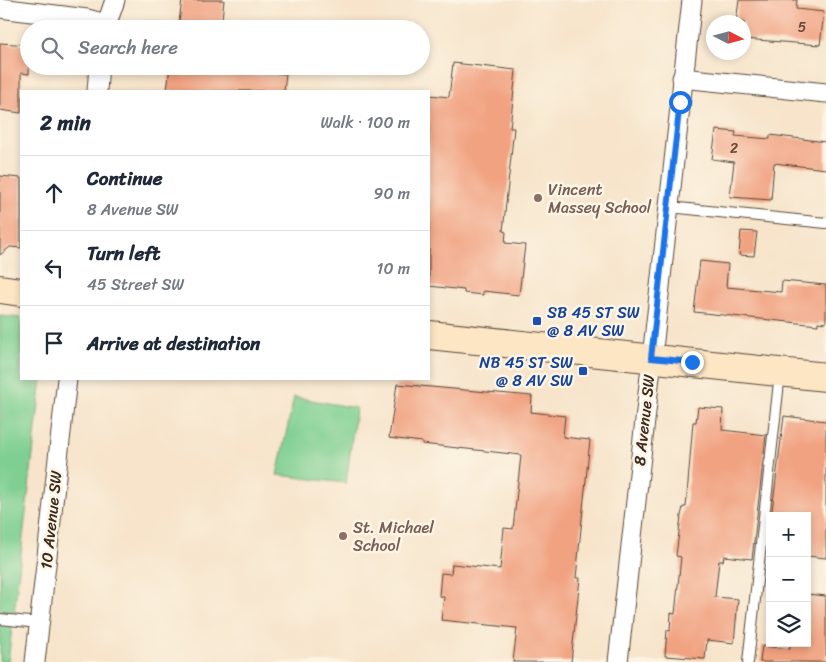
<!DOCTYPE html>
<html lang="en">
<head>
<meta charset="utf-8">
<style>
	:root { --surface:#fff; --page:#f6f6f7; --text:#1f2937; --muted:#747a83; --line:#e0e1e3 }
	body { margin:0; font-family:Sriracha,sans-serif; background:var(--page); color:var(--text) }
	.controls { position:absolute; right:15px; bottom:15px; display:grid; overflow:hidden; border-radius:0px; box-shadow:0 2px 8px #0003 }
	.controls button { width:45px; height:45px; display:grid; place-items:center; padding:0; border:0; border-bottom:1px solid var(--line); background:var(--surface); color:var(--text); font:25px sans-serif }
	.compass { position:absolute; left:706px; top:15px; width:45px; height:45px; border-radius:50%; background:var(--surface); box-shadow:0 2px 8px #0003; rotate:96deg }
	.stop { position:absolute; width:15px; height:15px; margin:-11px; border:4px solid #1a73e8; border-radius:50%; background:#fff }
	.stop.end { background:#1a73e8; border-color:#fff; box-shadow:0 1px 5px #0008 }
	.list { margin:0; padding:0; list-style:none }
	h2 { display:flex; justify-content:space-between; align-items:center; height:65px; margin:0; padding:0 20px; font-size:21px }
	h2 small { font-size:16px; font-weight:400; color:var(--muted) }
	.list li { display:grid; grid-template-columns:32px 1fr auto; gap:15px; align-items:center; box-sizing:border-box; height:75px; padding:0 20px; border-top:1px solid var(--line) }
	.list b { display:block; font-size:19px; white-space:nowrap }
	.list p { margin:0; font-size:16px; white-space:nowrap; color:var(--muted) }
	.list em { font-size:16px; font-style:normal; color:var(--muted) }
	.icon { flex:none; width:28px; height:28px; fill:none; stroke:currentColor; stroke-width:2; stroke-linecap:round; stroke-linejoin:round }
	.map { position:relative; flex:none; width:826px; height:662px; overflow:hidden }
	.search { position:absolute; background:var(--surface); box-shadow:0 2px 8px #0003; left:20px; top:20px; width:410px; height:55px; display:flex; align-items:center; gap:12px; box-sizing:border-box; padding:0 18px; border-radius:28px; color:var(--muted); font-size:19px }
	.panel { position:absolute; background:var(--surface); box-shadow:0 2px 8px #0003; left:20px; top:90px; width:410px; height:290px; border-radius:0px }
	.map>svg:first-child { display:block }
	.green { fill:#7ecf91; stroke:#5c7c58 }
	.building { fill:#f1a281 }
	.lines { fill:none; stroke-linecap:round; stroke-linejoin:round }
	.lane-casing { stroke:#574638; stroke-width:12 }
	.street-casing { stroke:#574638; stroke-width:21 }
	.secondary-casing { stroke:#574638; stroke-width:30 }
	.lane { stroke:#fff; stroke-width:10 }
	.street { stroke:#fff; stroke-width:19 }
	.secondary { stroke:#fce6c4; stroke-width:28 }
	.route { stroke:#1a73e8; stroke-width:6 }
	.education-dot { fill:#8d6e63; stroke:#fcf5e5; stroke-width:2 }
	.transit-dot { fill:#1a4fb4; stroke:#fcf5e5; stroke-width:2 }
	.labels { text-anchor:middle; dominant-baseline:central; stroke-width:5; stroke-linejoin:round; paint-order:stroke }
	.number-label { font-size:14px; fill:#684837 }
	.education-label { font-size:16px; fill:#785e54; stroke:#fcf5e5; text-anchor:start }
	.transit-label { font-size:16px; fill:#164399; stroke:#fcf5e5; text-anchor:start }
	.street-label { font-size:16px; fill:#3b2a1e; stroke:#fcf5e5 }
</style>
</head>
<body>
<div class="map">
<svg width="826" height="662" viewBox="0 0 826 662">
	<rect width="100%" height="100%" fill="#fcf5e5"/>
	<filter id="ink" filterUnits="userSpaceOnUse"><feTurbulence type="fractalNoise" baseFrequency=".02" numOctaves="2"/><feDisplacementMap in="SourceGraphic" scale="10" xChannelSelector="R" yChannelSelector="G"/><feConvolveMatrix kernelMatrix="1 2 1 2 8 2 1 2 1" color-interpolation-filters="sRGB"/></filter>
	<filter id="wash" filterUnits="userSpaceOnUse"><feTurbulence type="fractalNoise" baseFrequency=".0096" numOctaves="4" result="noise"/><feDisplacementMap in="SourceGraphic" scale="20" xChannelSelector="R" yChannelSelector="G"/><feGaussianBlur stdDeviation="1.12" result="paint"/><feColorMatrix in="noise" values="0 0 0 0 0 0 0 0 0 0 0 0 0 0 0 0 0 1.4 0 .05"/><feComposite in="paint" operator="in"/></filter>
	<g filter="url(#wash)">
		<rect width="100%" height="100%" fill="#f7e4cb"/>
		<g class="green">
			<polygon points="0,316 21,318 21,379 42,379 8,662 0,662"/>
			<polygon points="294,397 356,408 346,483 277,475"/>
		</g>
		<g id="blocks">
			<g class="building">
				<polygon points="182,0 224,0 221,29 178,29"/>
				<polygon points="739,0 797,0 796,9 824,12 820,45 744,39 744,22 736,22"/>
				<polygon points="0,43 29,45 29,74 21,73 21,113 0,110"/>
				<polygon points="453,63 516,70 510,128 514,128 503,231 506,232 505,243 525,245 519,295 483,291 483,295 464,293 464,290 429,286 429,95 449,97"/>
				<polygon points="170,66 219,66 286,74 284,91 167,91"/>
				<polygon points="716,130 736,132 735,136 770,139 770,135 826,142 826,169 774,163 771,200 730,197 734,162 712,159"/>
				<polygon points="0,176 21,178 21,248 10,247 0,255"/>
				<polygon points="741,231 757,232 754,256 739,255"/>
				<polygon points="700,261 728,264 726,287 781,292 782,281 826,285 826,323 818,322 818,325 694,312"/>
				<polygon points="397,384 532,396 531,412 565,416 563,437 590,440 576,578 580,578 571,662 513,662 517,628 441,620 444,597 439,596 441,573 451,574 452,564 500,569 504,528 513,529 521,455 422,444 422,442 389,438"/>
				<polygon points="698,407 723,409 722,430 766,435 752,559 724,556 723,561 719,561 715,597 738,599 734,643 707,640 705,659 665,656 667,630 670,631 671,613 675,614 681,557 676,556 681,516 683,507 686,507 693,422 696,422"/>
				<polygon points="784,416 826,421 826,558 807,556 807,515 772,511"/>
				<polygon points="807,594 826,596 826,662 760,662 762,646 790,649 790,643 807,643"/>
			</g>
		</g>
	</g>
	<g filter="url(#ink)">
		<use href="#blocks" fill-opacity="0" stroke="#574638" stroke-width="1"/>
		<g class="lines">
			<defs>
				<g id="lane">
					<polyline points="669,207 826,223"/>
					<polyline points="0,619 39,623"/>
					<polyline points="748,662 780,373"/>
				</g>
				<g id="street">
					<polyline points="0,8 87,19 106,24"/>
					<polyline points="105,29 115,0"/>
					<polyline points="682,78 826,93"/>
					<polyline points="97,91 99,66"/>
					<polyline points="35,662 67,379"/>
					<polyline points="618,662 692,0"/>
				</g>
				<g id="secondary">
					<polyline points="0,289 21,292"/>
					<polyline points="429,335 826,377"/>
				</g>
			</defs>
			<use href="#lane" class="lane-casing"/>
			<use href="#street" class="street-casing"/>
			<use href="#secondary" class="secondary-casing"/>
			<use href="#lane" class="lane"/>
			<use href="#street" class="street"/>
			<use href="#secondary" class="secondary"/>
		</g>
	</g>
	<g class="lines" filter="url(#ink)">
		<polyline class="route" points="680,102 651,358 692,362"/>
	</g>
	<g class="education-dot">
		<circle cx="538" cy="198" r="5"/>
		<circle cx="343" cy="536" r="5"/>
	</g>
	<g class="transit-dot">
		<rect x="532" y="316" width="10" height="10" rx="2.5"/>
		<rect x="578" y="366" width="10" height="10" rx="2.5"/>
	</g>
	<g class="labels">
		<g class="number-label">
			<text x="802" y="27">5</text>
			<text x="734" y="148">2</text>
		</g>
		<g class="education-label">
			<text x="548" y="189">Vincent<tspan x="548" dy="18">Massey School</tspan></text>
			<text x="353" y="527">St. Michael<tspan x="353" dy="18">School</tspan></text>
		</g>
		<g class="transit-label">
			<text x="547" y="312">SB 45 ST SW<tspan x="547" dy="18">@ 8 AV SW</tspan></text>
			<text x="573" y="362" text-anchor="end">NB 45 ST SW<tspan x="573" dy="18">@ 8 AV SW</tspan></text>
		</g>
		<g class="street-label">
			<text transform="translate(644 420) rotate(-84)">8 Avenue SW</text>
			<text transform="translate(51 520) rotate(-84)">10 Avenue SW</text>
		</g>
	</g>
</svg>
<div class="controls">
<button>+</button>
<button>−</button>
<button><svg class="icon" aria-label="layers" viewBox="0 0 24 24"><path d="M12 4l9 5-9 5-9-5zM3 14l9 5 9-5"/></svg></button>
</div>
<svg class="compass" viewBox="-18 -18 36 36"><path d="M0-13l5 13h-10z" fill="#e53935"/><path d="M0 13l5-13h-10z" fill="#747a83"/></svg>
<div class="stop" style="left:680px;top:102px"></div>
<div class="stop end" style="left:692px;top:362px"></div>
<div class="search"><svg class="icon" aria-label="search" viewBox="0 0 24 24"><circle cx="10" cy="10" r="6"/><path d="M15 15l6 6"/></svg>Search here</div>
<section class="panel">
<h2>2 min<small>Walk · 100 m</small></h2>
<ul class="list">
<li><svg class="icon" aria-label="ahead" viewBox="0 0 24 24"><path d="M12 20V5M6 11l6-6 6 6"/></svg><div><b>Continue</b><p>8 Avenue SW</p></div><em>90 m</em></li>
<li><svg class="icon" aria-label="left" viewBox="0 0 24 24"><path d="M17 20v-9H6M10 6l-5 5 5 5"/></svg><div><b>Turn left</b><p>45 Street SW</p></div><em>10 m</em></li>
<li><svg class="icon" aria-label="arrive" viewBox="0 0 24 24"><path d="M6 21V4h12l-3 4 3 4H6"/></svg><div><b>Arrive at destination</b></div></li>
</ul>
</section>
</div>
</body>
</html>
